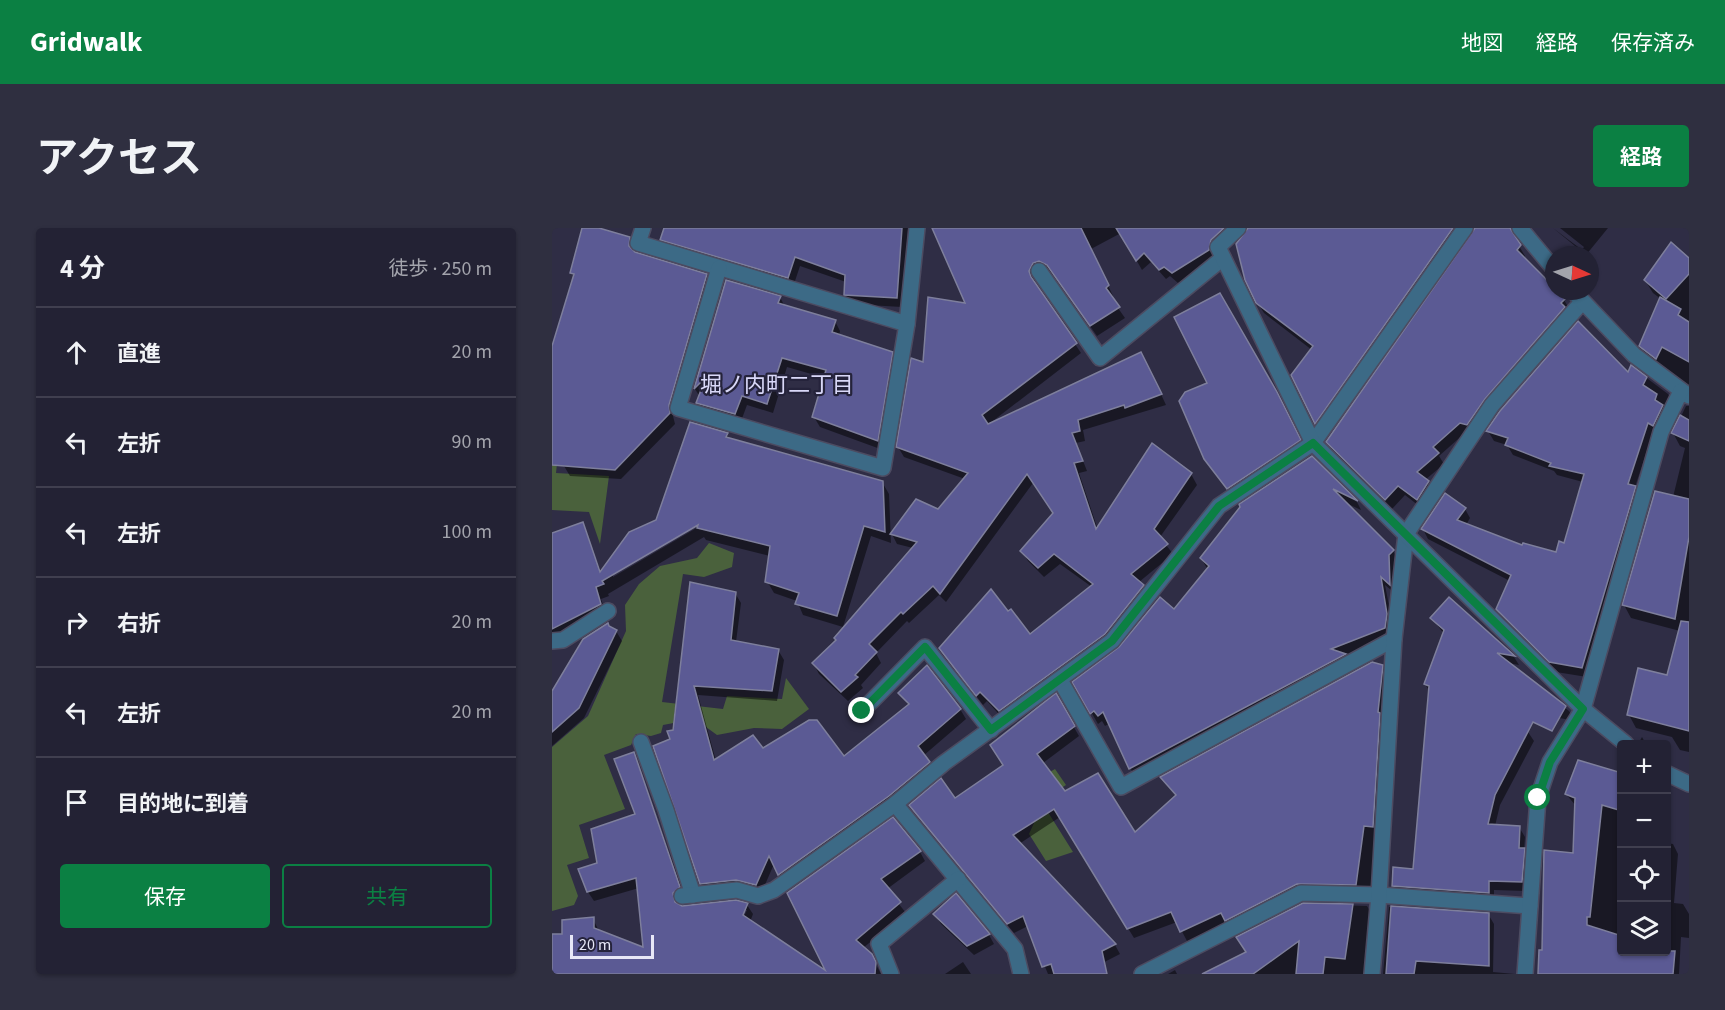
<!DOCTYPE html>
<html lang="ja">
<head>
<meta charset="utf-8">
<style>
	:root { --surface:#232234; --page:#2f2f40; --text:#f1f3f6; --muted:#a3a4ac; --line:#403f4f; --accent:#0b8043 }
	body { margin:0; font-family:"Source Sans 3","Noto Sans JP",sans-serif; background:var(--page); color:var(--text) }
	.controls { position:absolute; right:18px; bottom:18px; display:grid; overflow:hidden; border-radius:6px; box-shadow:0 2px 4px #0004 }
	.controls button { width:54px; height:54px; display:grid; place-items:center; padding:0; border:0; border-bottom:2px solid var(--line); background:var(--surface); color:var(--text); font:30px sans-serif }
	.compass { position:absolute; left:993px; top:18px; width:54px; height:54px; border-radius:50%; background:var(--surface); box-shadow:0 2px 4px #0004; rotate:94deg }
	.scale { position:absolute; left:18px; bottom:15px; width:84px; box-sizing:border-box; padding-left:6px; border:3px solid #e7e7f7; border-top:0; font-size:16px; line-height:21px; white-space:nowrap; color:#e7e7f7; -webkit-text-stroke:4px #25233b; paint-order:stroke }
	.stop { position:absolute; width:18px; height:18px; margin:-14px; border:4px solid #0b8043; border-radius:50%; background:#fff }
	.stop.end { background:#0b8043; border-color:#fff; box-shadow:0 2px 6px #0008 }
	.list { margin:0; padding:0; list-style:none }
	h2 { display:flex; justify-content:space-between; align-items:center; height:78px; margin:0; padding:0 24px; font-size:26px }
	h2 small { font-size:20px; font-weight:400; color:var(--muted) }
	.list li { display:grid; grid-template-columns:39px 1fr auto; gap:18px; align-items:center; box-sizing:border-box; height:90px; padding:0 24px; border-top:2px solid var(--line) }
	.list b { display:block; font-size:22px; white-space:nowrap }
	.list em { font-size:20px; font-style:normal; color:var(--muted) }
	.actions { display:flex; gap:12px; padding:18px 24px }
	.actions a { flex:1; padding:14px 0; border:2px solid var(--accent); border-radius:6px; text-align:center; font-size:21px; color:var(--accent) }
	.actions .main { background:var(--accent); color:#fff }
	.icon { flex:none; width:33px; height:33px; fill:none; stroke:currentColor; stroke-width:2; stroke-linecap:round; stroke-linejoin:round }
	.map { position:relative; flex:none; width:1137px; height:746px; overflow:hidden; border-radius:6px }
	header { display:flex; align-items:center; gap:36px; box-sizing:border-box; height:84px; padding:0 30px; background:var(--accent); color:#fff }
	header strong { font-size:28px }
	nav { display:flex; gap:33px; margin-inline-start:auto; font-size:21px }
	.intro { display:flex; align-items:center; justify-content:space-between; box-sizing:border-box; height:144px; padding:0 36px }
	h1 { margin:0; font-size:42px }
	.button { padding:15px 27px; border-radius:6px; background:var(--accent); color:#fff; font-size:21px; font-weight:700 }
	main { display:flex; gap:36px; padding:0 36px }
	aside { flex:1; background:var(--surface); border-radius:6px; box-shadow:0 2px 4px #0004 }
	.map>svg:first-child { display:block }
	.green { fill:#4a613c }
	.shadow { fill:#0007; fill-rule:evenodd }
	.building { fill:#5b5a94; stroke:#7e7f9c; stroke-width:1.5 }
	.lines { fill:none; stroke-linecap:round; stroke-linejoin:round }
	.service-casing { stroke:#4c4b61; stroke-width:18 }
	.minor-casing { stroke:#4c4b61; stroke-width:18 }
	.service { stroke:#3c6a86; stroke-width:15 }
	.minor { stroke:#3c6a86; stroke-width:15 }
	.route { stroke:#0b8043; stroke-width:8 }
	.labels { text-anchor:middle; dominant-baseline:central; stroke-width:4.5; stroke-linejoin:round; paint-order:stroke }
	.neighbourhood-label { font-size:22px; fill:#d9d8f8; stroke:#25233b }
</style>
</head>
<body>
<header>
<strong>Gridwalk</strong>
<nav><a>地図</a><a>経路</a><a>保存済み</a></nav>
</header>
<div class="intro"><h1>アクセス</h1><a class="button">経路</a></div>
<main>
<aside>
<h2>4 分<small>徒歩 · 250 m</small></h2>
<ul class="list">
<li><svg class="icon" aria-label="ahead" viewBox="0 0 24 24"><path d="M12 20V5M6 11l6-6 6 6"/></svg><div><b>直進</b></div><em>20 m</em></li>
<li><svg class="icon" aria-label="left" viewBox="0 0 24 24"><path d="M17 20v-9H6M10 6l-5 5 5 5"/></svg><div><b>左折</b></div><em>90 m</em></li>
<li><svg class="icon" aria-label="left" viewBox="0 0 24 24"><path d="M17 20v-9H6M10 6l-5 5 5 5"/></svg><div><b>左折</b></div><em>100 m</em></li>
<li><svg class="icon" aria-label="right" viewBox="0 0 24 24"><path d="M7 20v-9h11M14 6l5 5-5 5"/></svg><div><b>右折</b></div><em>20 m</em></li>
<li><svg class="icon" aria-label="left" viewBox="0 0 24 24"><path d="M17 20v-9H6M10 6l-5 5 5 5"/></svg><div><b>左折</b></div><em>20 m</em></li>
<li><svg class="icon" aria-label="arrive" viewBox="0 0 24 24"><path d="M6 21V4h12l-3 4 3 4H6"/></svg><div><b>目的地に到着</b></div></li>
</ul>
<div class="actions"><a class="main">保存</a><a>共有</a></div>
</aside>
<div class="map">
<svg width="1137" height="746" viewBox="0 0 1137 746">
	<rect width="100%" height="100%" fill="#2f2d45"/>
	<g class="green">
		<polygon points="8,206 4,245 57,248 48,316 37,284 0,282 0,213"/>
		<polygon points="157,315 182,325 180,339 152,349 131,346 110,474 171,481 175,468 230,471 234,450 257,481 230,501 202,500 165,507 143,491 111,497 109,505 99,508 84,506 79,517 52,527 73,581 27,597 37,630 15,637 26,668 22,677 0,683 0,519 36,488 74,403 73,377 87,356 108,338 145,330"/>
		<polygon points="503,541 514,557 489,573 521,624 494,633 477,606 482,595 469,560"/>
	</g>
	<g class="shadow">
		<polygon points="32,0 42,0 77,10 83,20 82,25 154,47 160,57 121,188 123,196 69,251 18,248 12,238 0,233 0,124 23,50 20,44"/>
		<polygon points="114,0 356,0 350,79 299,76 293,66 294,54 248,38 241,59 115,21 110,11"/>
		<polygon points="382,0 942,0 967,18 973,28 972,31 1012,72 1018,82 914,204 887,228 892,236 873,252 882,264 871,281 853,267 840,281 781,224 776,214 923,1 915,1 769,204 740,147 760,122 712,85 705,74 696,0 685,3 662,32 626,55 618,48 614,51 599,34 590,42 569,5 539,21 561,68 559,70 573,90 545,108 502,47 493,43 486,45 482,54 529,125 437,196 595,136 614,177 531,202 533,213 524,215 535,243 527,245 546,302 639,246 645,257 608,309 621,326 587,354 597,368 559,416 453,493 435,473 431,477 389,420 478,409 540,359 508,336 492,349 476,333 470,323 502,285 481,255 394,374 387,367 357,395 355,393 324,425 329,435 309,457 311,460 296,473 267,446 262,436 285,412 361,320 345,316 340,306 386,283 413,251 352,229 346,219 372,136 415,77"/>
		<polygon points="1001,0 1030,22 1032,19 1008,0 1056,0 1034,27"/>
		<polygon points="1137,32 1137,162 1096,131 1089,118 1109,71 1101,65 1093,52"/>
		<polygon points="175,53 228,69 233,79 283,93 288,103 287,108 340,125 345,135 331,222 268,199 262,189 273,150 235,139 221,185 195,177 188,196 152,185 146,175 148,169 143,161"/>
		<polygon points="1080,139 1116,166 1122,176 1107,207 1101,204 1083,259 1088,269 1035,449 1004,444 951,391 945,381 958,353 876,311 871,301 913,281 918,290 914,297 971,319 1005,326 1013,316 1031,254 1005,247 1002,243 961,227 955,217 942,213 936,203 1077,146"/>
		<polygon points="730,175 753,222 681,269 660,241"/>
		<polygon points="1134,178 1137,178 1137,524 1128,522 1120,509 1084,500 1077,487 1116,449 1128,403 1079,390 1072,377 1121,269 1133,220 1128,218 1121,205"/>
		<path d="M175 206 178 212 330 254 337 266 339 315 319 308 291 399 251 387 245 373 222 365 215 353 218 328 154 312 152 309 56 366 57 368 49 371 55 388 0 415V307L30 295 49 344 105 293ZM151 292 153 295 61 349V345Z"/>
		<polygon points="760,229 805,274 809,282 792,274 841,323 848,334 844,366 833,357 841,398 839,411 584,552 558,495 553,498 550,493 546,496 522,454 622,383 656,342 649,330"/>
		<polygon points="139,356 183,365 189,375 184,414 226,422 232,432 225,473 146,467 164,533 211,522 292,530 357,478 348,465 408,481 414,491 371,528 382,545 233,656 222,636 209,666 155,666 149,656 119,511"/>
		<polygon points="897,371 962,429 967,437 956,435 1017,483 1023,493 982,485 976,504 982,513 948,577 943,598 967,599 973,609 972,622 977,631 975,663 942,662 942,675 845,667 839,658 840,641 862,643 878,464 873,456 892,406 880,390"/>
		<polygon points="64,403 70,413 32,490 0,518 0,472"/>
		<polygon points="830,438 835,448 823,666 755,665 675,694 635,713 625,694 582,710 508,589 467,616 563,717 568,726 529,746 496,746 476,698 462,705 359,578 402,572 452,538 504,468 527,508 491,535 513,565 583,606 624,568 610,550"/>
		<polygon points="1090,509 1094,516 1086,516"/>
		<path d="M82 526 133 669 126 677H195L201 686 198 694 277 746H0V708H11L41 691 47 703 93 722 87 660 42 673 36 664 47 636 85 587ZM192 682H195L189 695Z"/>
		<polygon points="1070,547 1070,724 1114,724 1114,615 1121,616 1126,626 1122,675 1131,676 1137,686 1137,710 1129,709 1127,746 988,746 989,724 991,724 1022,626 1024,578 1014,566"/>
		<polygon points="368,624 373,633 335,661 354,685 311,720 319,727 329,746 277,746 237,665"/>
		<polygon points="752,676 815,678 821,688 816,746 653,746 695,725"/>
		<polygon points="837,679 936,686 942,696 941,744 963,746 831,746"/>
		<polygon points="383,687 437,707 442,716 422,727 389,696"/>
		<polygon points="411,734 419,746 393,746"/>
		<polygon points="623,742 625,746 616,746"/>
	</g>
	<g class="building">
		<polygon points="30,0 47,0 78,9 77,18 83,24 155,46 117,177 118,185 63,242 0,237 0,118 22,46 18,45"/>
		<polygon points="112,0 350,0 345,70 292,67 293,47 243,29 236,50 108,12"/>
		<polygon points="380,0 529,0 557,57 554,60 568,79 538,98 495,37 487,33 481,35 477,43 479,49 525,115 430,187 436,196 589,124 610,166 573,180 572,177 526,192 528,203 520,205 531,233 522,235 544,301 600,215 640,245 602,301 616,316 579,346 592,357 553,406 447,483 428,464 424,468 387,420 439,361 456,383 459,381 478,406 541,356 502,326 486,340 468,323 501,285 475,246 388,366 381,358 351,386 349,384 317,416 325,424 303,447 306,449 289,464 260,435 284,412 282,410 365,314 338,306 364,271 386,281 416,245 344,219 359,130 371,134 376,69 413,75"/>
		<polygon points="564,0 672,0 659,12 657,22 620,45 612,39 607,42 592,25 584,33"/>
		<polygon points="696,0 901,0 763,196 739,147 761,118 704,75 693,52 684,16"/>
		<polygon points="923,0 958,0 969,17 965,22 1002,59 1002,63 1013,71 1009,75 1013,79 933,171 915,197 908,195 881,219 887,225 865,244 877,253 865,272 846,258 833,272 774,214"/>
		<polygon points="1119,14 1137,30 1137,46 1114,71 1092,52"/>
		<polygon points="174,52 229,68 226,75 284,92 280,104 341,124 326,213 260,189 274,142 230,130 215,176 190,168 183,186 144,175 154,149 142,161"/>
		<polygon points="668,65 725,164 749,212 675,261 652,231 627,173 633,164 655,155 622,89"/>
		<polygon points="1108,69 1129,81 1126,87 1137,94 1137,134 1110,119 1104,131 1087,118"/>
		<polygon points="1026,93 1076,144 1079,137 1095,149 1091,157 1105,166 1103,172 1111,177 1101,198 1096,195 1076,256 1084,258 1030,440 997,434 944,381 959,347 869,301 893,265 914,280 905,292 970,317 971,315 1004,324 1007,313 1012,315 1032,246 997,238 999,235 953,217 956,210 934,203 948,183"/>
		<polygon points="1128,187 1137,192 1137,213 1119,205"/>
		<polygon points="138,194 176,205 174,209 331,253 333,304 312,298 285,388 243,376 247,365 213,354 218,318 145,300 146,297 50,353 52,356 44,359 49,376 0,401 0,305 31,294 48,344 77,304 104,292"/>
		<polygon points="760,228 806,273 781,261 842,322 837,327 838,357 829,349 835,386 833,400 779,421 794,426 577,541 551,484 546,488 542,483 538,486 520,454 567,419 608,369 622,381 657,338 648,330 688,279 687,276"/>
		<polygon points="1103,263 1137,271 1137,309 1123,391 1070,377"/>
		<polygon points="138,354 184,364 179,412 227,421 220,463 142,458 162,532 201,507 211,520 257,492 265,492 292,528 357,476 346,465 375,437 409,481 366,518 378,534 337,568 226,647 217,628 204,657 184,652 148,656 101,518 118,511 115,503 121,502"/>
		<polygon points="897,369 963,428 945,425 1014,478 1000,503 981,494 943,567 936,596 968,598 967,620 973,620 970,654 937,653 937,665 840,658 841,639 861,641 877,458 872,456 892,402 878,390"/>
		<polygon points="1129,393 1137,394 1137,503 1075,487 1086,440 1115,447"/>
		<polygon points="56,395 57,398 65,402 27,480 0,504 0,463 31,411"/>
		<polygon points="820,434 831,437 826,484 828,485 821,599 812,598 804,657 745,656 673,693 669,685 628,704 619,684 575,701 502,581 461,607 564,716 550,723 555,746 502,746 499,736 490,739 471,688 455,696 357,577 389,550 403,570 451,537 438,517 504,465 523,498 485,526 513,563 546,545 583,604 624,567 608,549"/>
		<polygon points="82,524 128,659 121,665 123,674 130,678 184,672 196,675 191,687 273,742 235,665 341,589 369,623 329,651 349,674 304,712 320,726 324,734 323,746 0,746 0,706 10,706 10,692 42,689 42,700 91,719 84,650 35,664 26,641 45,635 39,601 83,586 62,531"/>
		<polygon points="1026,532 1070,545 1070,583 1050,577 1038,689 1035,689 1035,697 1070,708 1070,723 1123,723 1121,746 986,746 987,722 990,722 992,622 1021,625 1023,570 1013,566"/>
		<polygon points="404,665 438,706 415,718 381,686"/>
		<polygon points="751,675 801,676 793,731 773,729 771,746 744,746 747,713 701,746 650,746 694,724 684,709"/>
		<polygon points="839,678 937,685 937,738 864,733 862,746 834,746"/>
	</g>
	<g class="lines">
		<defs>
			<g id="service">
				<polyline points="487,43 548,130 671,30"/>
				<polyline points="508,452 569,559 842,411"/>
				<polyline points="310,483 373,419 439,502"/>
				<polyline points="89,514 114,582 141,667"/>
				<polyline points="343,576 463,721 469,746"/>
				<polyline points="130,668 185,662 206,668 222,662 343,576 392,535 560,413 667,278 761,215 913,0"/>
				<polyline points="339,746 327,716 406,651"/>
				<polyline points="590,746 749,665 827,667 978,678"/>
				<polyline points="820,746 827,667 842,411 854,306 940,177 1030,74"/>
			</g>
			<g id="minor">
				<polyline points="91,0 86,15 355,96"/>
				<polyline points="686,0 666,19 761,215 1031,481 1074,516"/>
				<polyline points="968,0 1002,41"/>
				<polyline points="167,40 126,180 331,240 355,96 365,0"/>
				<polyline points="1021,63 1082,127 1137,168"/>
				<polyline points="0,413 11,412 56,383"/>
				<polyline points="1114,545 1137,556"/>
				<polyline points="973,746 986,570 998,534 1031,481 1109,204 1129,163"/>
			</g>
		</defs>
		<use href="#service" class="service-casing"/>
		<use href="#minor" class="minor-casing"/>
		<use href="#service" class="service"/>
		<use href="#minor" class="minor"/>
	</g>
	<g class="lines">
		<polyline class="route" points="310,483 373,419 439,502 560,413 667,278 761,215 1031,481 998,534 986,570"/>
	</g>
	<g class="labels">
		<g class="neighbourhood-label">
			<text x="225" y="157">堀ノ内町二丁目</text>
		</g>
	</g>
</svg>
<div class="controls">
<button>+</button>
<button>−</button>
<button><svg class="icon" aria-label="locate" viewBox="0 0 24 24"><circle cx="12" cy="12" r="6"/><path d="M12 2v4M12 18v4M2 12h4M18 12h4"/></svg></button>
<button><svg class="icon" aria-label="layers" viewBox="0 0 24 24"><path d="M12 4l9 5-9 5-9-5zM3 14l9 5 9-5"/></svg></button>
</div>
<svg class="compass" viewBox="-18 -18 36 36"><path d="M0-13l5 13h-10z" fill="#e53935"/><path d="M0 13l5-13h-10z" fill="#a3a4ac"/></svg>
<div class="scale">20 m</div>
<div class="stop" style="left:986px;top:570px"></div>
<div class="stop end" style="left:310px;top:483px"></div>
</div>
</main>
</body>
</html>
